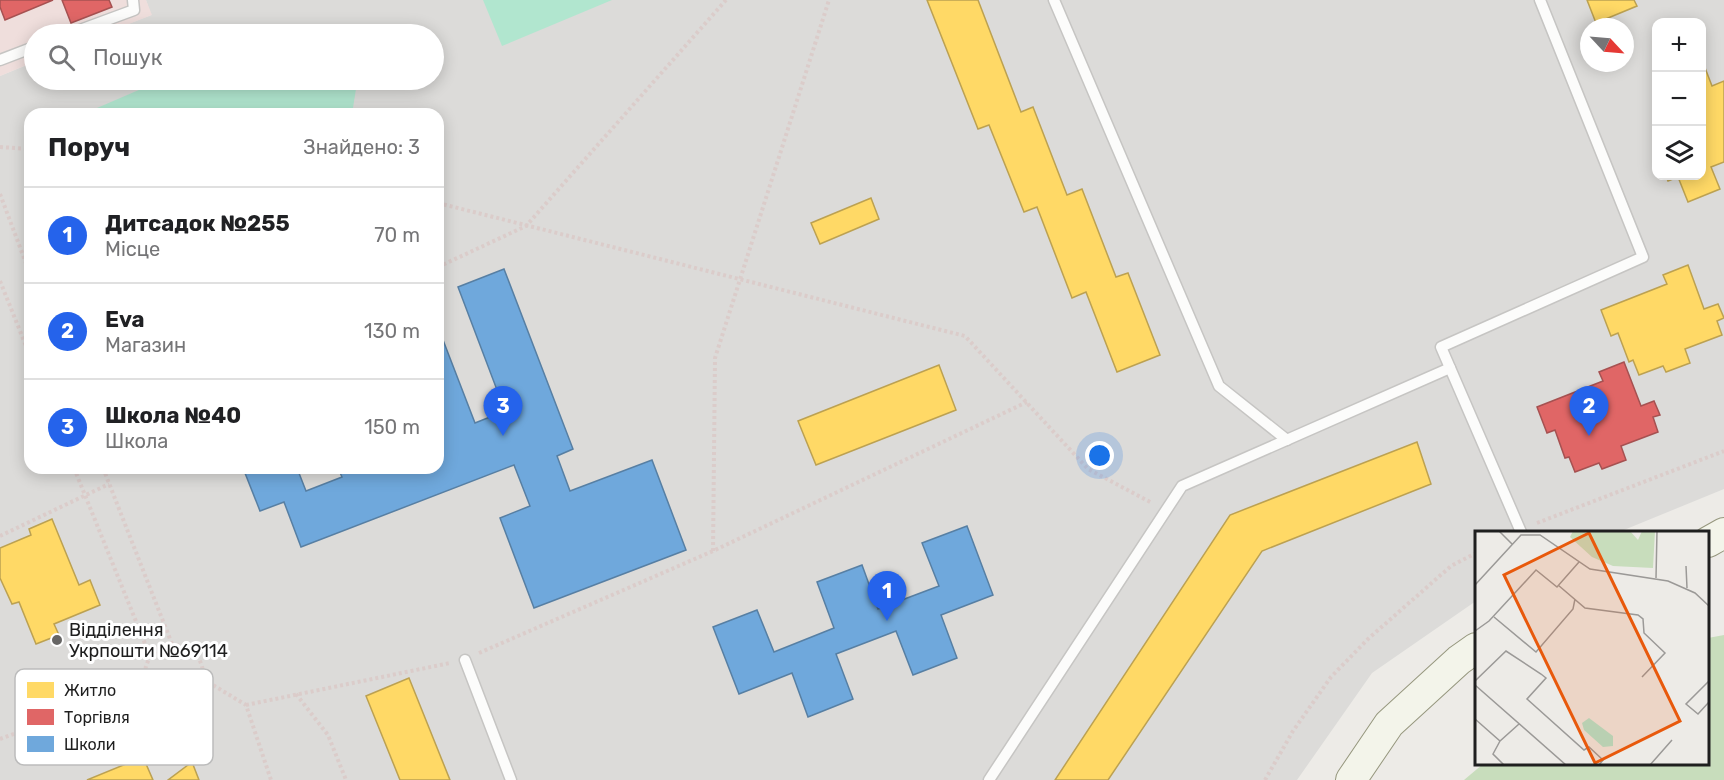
<!DOCTYPE html>
<html lang="uk">
<head>
<meta charset="utf-8">
<style>
	:root { --surface:#fff; --page:#f6f6f6; --text:#202124; --muted:#757577; --line:#e0e0e0; --accent:#2563eb }
	body { margin:0; font-family:Rubik,sans-serif; background:var(--page); color:var(--text) }
	.controls { position:absolute; right:18px; top:18px; display:grid; overflow:hidden; border-radius:12px; box-shadow:0 3px 15px #0003 }
	.controls button { width:54px; height:54px; display:grid; place-items:center; padding:0; border:0; border-bottom:2px solid var(--line); background:var(--surface); color:var(--text); font:30px sans-serif }
	.compass { position:absolute; left:1580px; top:18px; width:54px; height:54px; border-radius:50%; background:var(--surface); box-shadow:0 3px 15px #0003; rotate:116deg }
	.you { position:absolute; left:1100px; top:456px; width:21px; height:21px; margin:-15px; border:4px solid #fff; border-radius:50%; background:#1a73e8; box-shadow:0 0 0 9px #1a73e833 }
	.badge { display:grid; place-items:center; width:39px; height:39px; border-radius:50%; background:var(--accent); color:#fff; font-size:20px; font-weight:700 }
	.pin { position:absolute; translate:-50% -50px; filter:drop-shadow(0 2px 3px #0008) }
	.pin::after { content:''; position:absolute; top:32px; width:21px; height:18px; background:inherit; clip-path:polygon(0 0,100% 0,50% 100%) }
	.list { margin:0; padding:0; list-style:none }
	h2 { display:flex; justify-content:space-between; align-items:center; height:78px; margin:0; padding:0 24px; font-size:26px }
	h2 small { font-size:20px; font-weight:400; color:var(--muted) }
	.list li { display:grid; grid-template-columns:39px 1fr auto; gap:18px; align-items:center; box-sizing:border-box; height:96px; padding:0 24px; border-top:2px solid var(--line) }
	.list b { display:block; font-size:22px; white-space:nowrap }
	.list p { margin:0; font-size:20px; white-space:nowrap; color:var(--muted) }
	.list em { font-size:20px; font-style:normal; color:var(--muted) }
	.icon { flex:none; width:33px; height:33px; fill:none; stroke:currentColor; stroke-width:2; stroke-linecap:round; stroke-linejoin:round }
	.map { position:relative; flex:none; width:1724px; height:780px; overflow:hidden }
	.search { position:absolute; background:var(--surface); box-shadow:0 3px 15px #0003; left:24px; top:24px; width:420px; height:66px; display:flex; align-items:center; gap:15px; box-sizing:border-box; padding:0 21px; border-radius:33px; color:var(--muted); font-size:22px }
	.panel { position:absolute; background:var(--surface); box-shadow:0 3px 15px #0003; left:24px; top:108px; width:420px; height:366px; border-radius:18px }
	.map>svg:first-child { display:block }
	.residential { fill:#dcdbd9; fill-rule:evenodd }
	.commercial { fill:#efdedc }
	.forest { fill:#c8ddbc }
	.pitch { fill:#b1e6cf }
	.homes { fill:#ffd966; stroke:#bca151; stroke-width:1.5 }
	.shops { fill:#e06666; stroke:#a65151; stroke-width:1.5 }
	.schools { fill:#6fa8dc; stroke:#577fa3; stroke-width:1.5 }
	.lines { fill:none; stroke-linecap:round; stroke-linejoin:round }
	.service-casing { stroke:#c6c5c3; stroke-width:13 }
	.secondary-casing { stroke:#96977e; stroke-width:32 }
	.path { stroke:#dbccca; stroke-width:4; stroke-dasharray:3 3; stroke-linecap:butt }
	.service { stroke:#fcfcfb; stroke-width:10 }
	.secondary { stroke:#f3f4ea; stroke-width:30 }
	.poi-dot { fill:#676665; stroke:#fff; stroke-width:2 }
	.labels { text-anchor:middle; dominant-baseline:central; stroke-width:6; stroke-linejoin:round; paint-order:stroke }
	.poi-label { font-size:18px; fill:#1f1f1f; stroke:#fff; text-anchor:start }
	.inset-road { fill:none; stroke:#9b9997; stroke-width:1.5 }
	.view { fill:#e8590c; fill-opacity:0.15; stroke:#e8590c; stroke-width:3 }
	.inset-edge { fill:none; stroke:#1f1f1f; stroke-width:3 }
	.key { fill:#fff; stroke:#bcbcbc; stroke-width:1.5 }
	.key-label { font-size:16px; fill:#1f1f1f }
</style>
</head>
<body>
<div class="map">
<svg width="1724" height="780" viewBox="0 0 1724 780">
	<rect width="100%" height="100%" fill="#edebe7"/>
	<path class="residential" d="M146 0H1724V489L1619 532H1476V601L1372 673 1297 780H0V76L34 62V80H434V34H103L151 15ZM1656 22H1702V176H1656ZM1589 27H1625V63H1589ZM30 114H438V468H30Z"/>
	<polygon class="commercial" points="0,0 146,0 152,15 103,34 34,34 34,62 0,76"/>
	<polygon class="forest" points="1724,635 1724,780 1464,780 1483,764 1708,764 1708,638"/>
	<g class="pitch">
		<polygon points="483,0 612,0 502,46"/>
		<polygon points="162,80 355,80 356,89 352,114 83,114"/>
	</g>
	<g class="homes">
		<polygon points="927,0 978,0 1021,112 1033,107 1067,195 1082,189 1116,277 1128,273 1160,355 1117,372 1086,292 1072,298 1037,207 1024,212 989,125 978,129"/>
		<polygon points="1587,0 1634,0 1637,6 1596,23"/>
		<polygon points="1702,60 1712,86 1724,81 1724,162 1711,167 1720,189 1688,202 1678,177 1668,181 1666,176 1702,176"/>
		<polygon points="871,198 879,219 820,244 811,223"/>
		<polygon points="1688,265 1704,309 1718,304 1724,318 1717,321 1722,335 1685,349 1690,363 1666,372 1663,366 1639,375 1633,360 1629,362 1618,333 1611,336 1601,310 1667,284 1663,275"/>
		<polygon points="939,365 956,410 816,465 798,421"/>
		<polygon points="1417,442 1431,484 1262,551 1108,780 1055,780 1230,515"/>
		<polygon points="52,519 79,585 90,580 100,605 54,624 59,635 36,644 19,602 12,604 0,578 0,548 31,535 29,529"/>
		<polygon points="409,678 450,780 400,780 366,696"/>
		<polygon points="143,757 153,780 87,780"/>
		<polygon points="192,762 199,780 168,780"/>
	</g>
	<g class="shops">
		<polygon points="0,0 53,0 5,20 0,7"/>
		<polygon points="62,0 109,0 112,7 71,23"/>
		<polygon points="1624,362 1641,406 1654,401 1660,415 1653,417 1658,432 1621,446 1626,460 1602,469 1599,463 1575,472 1569,457 1565,458 1555,430 1547,433 1537,407 1603,381 1599,372"/>
	</g>
	<g class="schools">
		<polygon points="504,269 573,449 557,456 570,491 652,460 686,550 534,608 500,518 530,506 514,465 301,547 284,502 260,511 243,468 297,468 306,491 342,477 338,468 438,468 438,327 475,423 505,411 458,287"/>
		<polygon points="967,526 993,595 941,615 957,658 913,675 896,631 836,654 853,699 808,717 792,673 739,694 713,627 757,610 774,652 834,628 817,582 862,565 878,609 939,586 922,543"/>
	</g>
	<g class="lines">
		<defs>
			<g id="service">
				<polyline points="1054,0 1219,386 1287,440"/>
				<polyline points="69,34 134,10 133,0"/>
				<polyline points="0,60 34,47"/>
				<polyline points="1521,532 1441,347 1643,257 1540,0"/>
				<polyline points="465,660 511,780"/>
				<polyline points="989,780 1182,486 1450,368"/>
			</g>
			<g id="secondary">
				<polyline points="1708,542 1724,533"/>
				<polyline points="1351,780 1389,724 1459,660 1476,648"/>
			</g>
		</defs>
		<use href="#service" class="service-casing"/>
		<use href="#secondary" class="secondary-casing"/>
		<g class="path">
			<polyline points="0,147 30,149"/>
			<polyline points="0,194 30,274"/>
			<polyline points="438,203 965,336 1088,469 1152,503"/>
			<polyline points="438,267 526,226 726,0"/>
			<polyline points="0,281 30,356"/>
			<polyline points="74,468 150,656"/>
			<polyline points="103,468 172,644"/>
			<polyline points="1537,523 1724,451"/>
			<polyline points="0,536 109,484"/>
			<polyline points="713,551 715,358 829,0"/>
			<circle cx="174" cy="674" r="29"/>
			<polyline points="479,653 713,551 1027,402"/>
			<polyline points="203,679 246,705 271,780"/>
			<polyline points="296,694 328,735 346,780"/>
			<polyline points="246,705 450,663"/>
			<polyline points="0,739 146,685"/>
			<polyline points="1265,780 1293,731 1331,677 1368,639 1451,566 1476,553"/>
		</g>
		<use href="#service" class="service"/>
		<use href="#secondary" class="secondary"/>
	</g>
	<circle class="poi-dot" cx="57" cy="640" r="6"/>
	<g class="labels">
		<g class="poi-label">
			<text x="69" y="630">Відділення<tspan x="69" dy="21">Укрпошти №69114</tspan></text>
		</g>
	</g>
	<g transform="translate(1475 531)">
		<rect width="234" height="234" fill="#edebe7"/>
		<path d="M98 0H155L163 9 167 0H180L178 37 138 35 117 26 95 6Z" fill="#c8ddbc"/>
		<path d="M114 187 138 205V215L128 216 109 199 107 192Z" fill="#b1e6cf"/>
		<path class="inset-road" d="M24 0 37 13M211 35 212 57M181 47 182 0M0 54 46 4H65L115 38 193 50 220 62 234 75M83 54 110 77 163 84 168 88 169 102 190 122 167 146M19 86 61 121 98 78 100 68M0 100 14 90 61 39 82 56 104 31M0 150 31 120 66 143 71 147 52 168 109 219 114 216 128 229 124 234M234 150 211 173 223 183 234 171M0 154 91 234M0 188 25 210 44 193M25 210 18 223 29 234M175 234 197 209"/>
		<path class="view" d="M114 2 205 190 120 232 29 44Z"/>
		<rect width="234" height="234" class="inset-edge"/>
	</g>
	<rect x="15" y="669" width="198" height="96" rx="9" class="key"/>
	<rect x="27" y="682" width="27" height="16" fill="#ffd966"/>
	<rect x="27" y="709" width="27" height="16" fill="#e06666"/>
	<rect x="27" y="736" width="27" height="16" fill="#6fa8dc"/>
	<g class="key-label">
		<text x="64" y="696">Житло</text>
		<text x="64" y="723">Торгівля</text>
		<text x="64" y="750">Школи</text>
	</g>
</svg>
<div class="controls">
<button>+</button>
<button>−</button>
<button><svg class="icon" aria-label="layers" viewBox="0 0 24 24"><path d="M12 4l9 5-9 5-9-5zM3 14l9 5 9-5"/></svg></button>
</div>
<svg class="compass" viewBox="-18 -18 36 36"><path d="M0-13l5 13h-10z" fill="#e53935"/><path d="M0 13l5-13h-10z" fill="#757577"/></svg>
<div class="you"></div>
<div class="pin badge" style="left:887px;top:621px">1</div>
<div class="pin badge" style="left:1589px;top:436px">2</div>
<div class="pin badge" style="left:503px;top:436px">3</div>
<div class="search"><svg class="icon" aria-label="search" viewBox="0 0 24 24"><circle cx="10" cy="10" r="6"/><path d="M15 15l6 6"/></svg>Пошук</div>
<section class="panel">
<h2>Поруч<small>Знайдено: 3</small></h2>
<ul class="list">
<li><span class="badge">1</span><div><b>Дитсадок №255</b><p>Місце</p></div><em>70 m</em></li>
<li><span class="badge">2</span><div><b>Eva</b><p>Магазин</p></div><em>130 m</em></li>
<li><span class="badge">3</span><div><b>Школа №40</b><p>Школа</p></div><em>150 m</em></li>
</ul>
</section>
</div>
</body>
</html>
